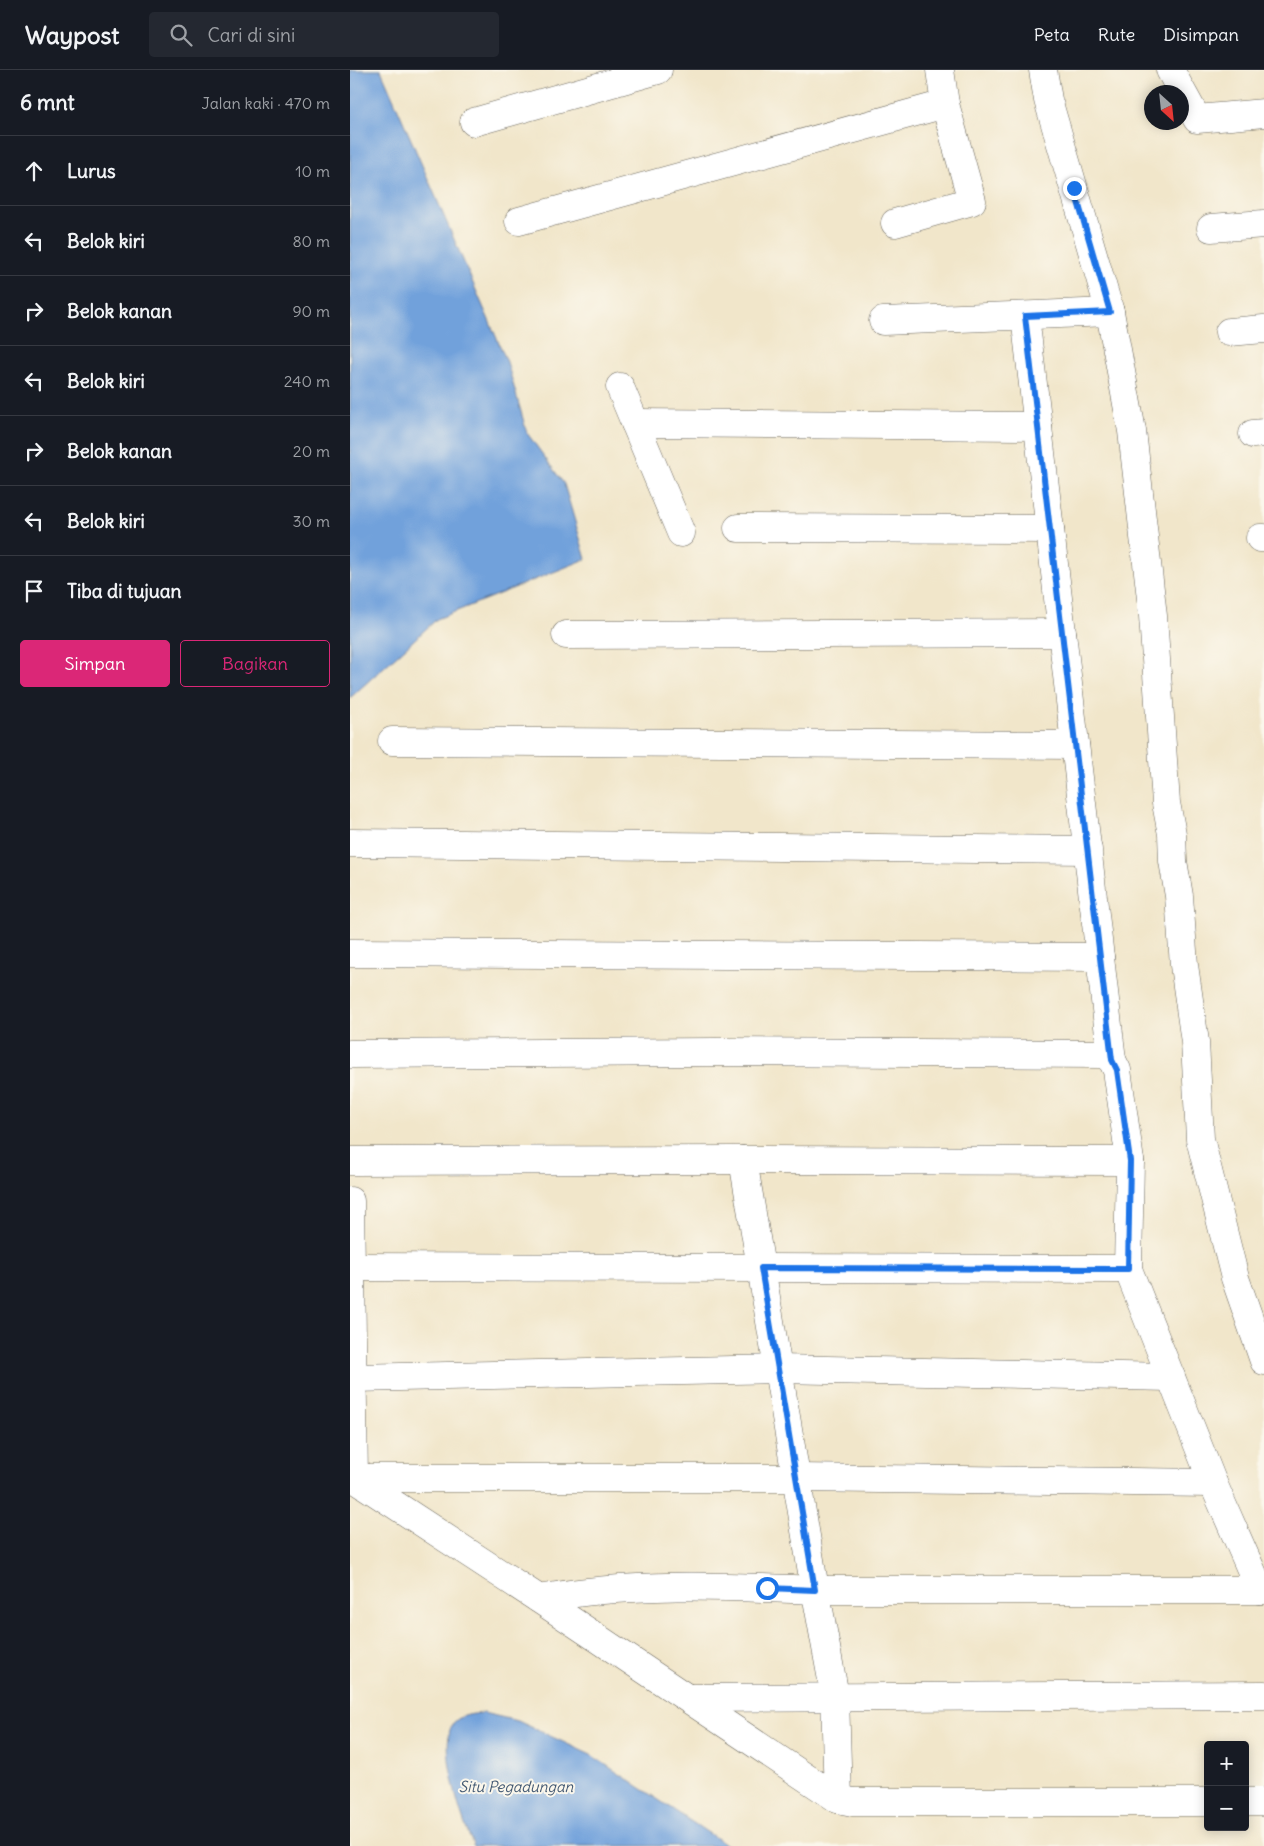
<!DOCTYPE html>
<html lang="id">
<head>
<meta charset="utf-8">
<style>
	:root { --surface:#171b24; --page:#242831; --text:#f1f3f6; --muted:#9ea1a6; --line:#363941; --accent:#db2777 }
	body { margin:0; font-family:Delius,sans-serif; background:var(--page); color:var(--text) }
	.controls { position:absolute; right:15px; bottom:15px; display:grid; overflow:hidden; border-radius:5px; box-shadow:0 2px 12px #0003 }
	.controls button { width:45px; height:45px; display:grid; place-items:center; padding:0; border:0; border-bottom:1px solid var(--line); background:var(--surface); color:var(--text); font:25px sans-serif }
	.compass { position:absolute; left:794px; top:15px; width:45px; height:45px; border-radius:50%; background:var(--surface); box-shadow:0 2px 12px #0003; rotate:153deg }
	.stop { position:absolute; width:15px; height:15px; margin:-11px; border:4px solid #1a73e8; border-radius:50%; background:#fff }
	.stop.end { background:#1a73e8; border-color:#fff; box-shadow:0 1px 5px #0008 }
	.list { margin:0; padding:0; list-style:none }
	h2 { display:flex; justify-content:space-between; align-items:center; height:65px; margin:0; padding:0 20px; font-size:21px }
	h2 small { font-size:16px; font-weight:400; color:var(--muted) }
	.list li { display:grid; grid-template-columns:32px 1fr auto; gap:15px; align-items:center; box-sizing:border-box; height:70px; padding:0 20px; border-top:1px solid var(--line) }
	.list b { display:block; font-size:19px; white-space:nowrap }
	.list em { font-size:16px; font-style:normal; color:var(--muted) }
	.actions { display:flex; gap:10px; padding:15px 20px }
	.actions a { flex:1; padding:11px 0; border:1px solid var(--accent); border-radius:5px; text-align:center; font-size:18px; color:var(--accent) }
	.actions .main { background:var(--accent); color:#fff }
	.icon { flex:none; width:28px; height:28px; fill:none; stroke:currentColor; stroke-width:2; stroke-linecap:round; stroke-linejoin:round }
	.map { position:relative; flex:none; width:914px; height:1776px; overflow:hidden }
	header { display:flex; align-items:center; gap:30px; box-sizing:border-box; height:70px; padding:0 25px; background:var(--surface); border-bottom:1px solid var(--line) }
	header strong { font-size:24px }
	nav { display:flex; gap:28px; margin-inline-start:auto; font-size:18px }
	.search { width:350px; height:45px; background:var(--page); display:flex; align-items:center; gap:12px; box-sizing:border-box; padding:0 18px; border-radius:5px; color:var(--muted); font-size:19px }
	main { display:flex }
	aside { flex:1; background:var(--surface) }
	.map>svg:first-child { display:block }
	.water { fill:#71a1db; stroke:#465e7c }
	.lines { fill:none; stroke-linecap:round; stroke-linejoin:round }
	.minor-casing { stroke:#676359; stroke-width:29 }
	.minor { stroke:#fff; stroke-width:28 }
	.route { stroke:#1a73e8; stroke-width:6 }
	.labels { text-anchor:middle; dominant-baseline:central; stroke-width:4; stroke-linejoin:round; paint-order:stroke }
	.water-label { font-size:15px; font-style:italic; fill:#425872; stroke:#fbf7ec }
</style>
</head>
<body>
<header>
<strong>Waypost</strong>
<div class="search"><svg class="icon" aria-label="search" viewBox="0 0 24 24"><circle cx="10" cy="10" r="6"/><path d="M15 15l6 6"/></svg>Cari di sini</div>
<nav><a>Peta</a><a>Rute</a><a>Disimpan</a></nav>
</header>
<main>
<aside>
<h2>6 mnt<small>Jalan kaki · 470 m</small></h2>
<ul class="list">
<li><svg class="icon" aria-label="ahead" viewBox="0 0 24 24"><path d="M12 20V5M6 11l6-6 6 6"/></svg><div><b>Lurus</b></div><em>10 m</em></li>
<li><svg class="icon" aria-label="left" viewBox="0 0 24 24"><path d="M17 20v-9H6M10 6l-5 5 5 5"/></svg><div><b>Belok kiri</b></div><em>80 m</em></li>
<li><svg class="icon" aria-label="right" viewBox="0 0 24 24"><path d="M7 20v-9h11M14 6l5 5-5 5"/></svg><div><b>Belok kanan</b></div><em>90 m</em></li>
<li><svg class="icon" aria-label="left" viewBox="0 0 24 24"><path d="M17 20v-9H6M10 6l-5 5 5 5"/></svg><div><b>Belok kiri</b></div><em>240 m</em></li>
<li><svg class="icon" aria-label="right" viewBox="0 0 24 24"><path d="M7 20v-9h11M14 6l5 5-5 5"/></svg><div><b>Belok kanan</b></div><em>20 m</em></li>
<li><svg class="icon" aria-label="left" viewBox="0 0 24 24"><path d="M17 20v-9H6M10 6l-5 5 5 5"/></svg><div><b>Belok kiri</b></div><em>30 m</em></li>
<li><svg class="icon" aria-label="arrive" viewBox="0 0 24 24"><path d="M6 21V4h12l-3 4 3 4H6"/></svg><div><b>Tiba di tujuan</b></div></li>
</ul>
<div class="actions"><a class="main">Simpan</a><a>Bagikan</a></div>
</aside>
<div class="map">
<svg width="914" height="1776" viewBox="0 0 914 1776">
	<rect width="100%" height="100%" fill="#fbf7ec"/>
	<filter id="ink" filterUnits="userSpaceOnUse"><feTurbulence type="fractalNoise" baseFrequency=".02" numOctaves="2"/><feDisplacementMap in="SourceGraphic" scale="10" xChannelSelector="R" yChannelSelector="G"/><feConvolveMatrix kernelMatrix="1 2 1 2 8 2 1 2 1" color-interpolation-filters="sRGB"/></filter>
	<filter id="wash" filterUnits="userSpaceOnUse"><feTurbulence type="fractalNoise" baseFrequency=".0096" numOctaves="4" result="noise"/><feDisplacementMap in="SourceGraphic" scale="20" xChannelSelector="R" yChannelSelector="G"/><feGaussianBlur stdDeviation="1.12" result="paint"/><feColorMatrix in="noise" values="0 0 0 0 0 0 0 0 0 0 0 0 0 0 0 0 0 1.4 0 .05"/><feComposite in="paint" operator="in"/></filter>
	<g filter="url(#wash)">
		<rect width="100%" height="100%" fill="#f1e6ca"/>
		<g class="water">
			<polygon points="0,0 31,0 157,292 177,363 214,414 236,489 87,549 0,628"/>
			<path d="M133 1643 168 1651 241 1685 378 1776H124C112 1754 89 1678 102 1655 108 1645 122 1644 133 1643Z"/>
		</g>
	</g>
	<g filter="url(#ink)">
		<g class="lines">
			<defs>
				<g id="minor">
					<polyline points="693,0 698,30 760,242 782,361 803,546 816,733 822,764 823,791 829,826 834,895 845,972 850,1069 885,1208 914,1291"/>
					<polyline points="820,0 847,49 914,43"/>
					<polyline points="124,52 308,0"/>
					<polyline points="169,151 595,34"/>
					<polyline points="545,153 622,131 595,34 590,0"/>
					<polyline points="861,158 914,154"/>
					<polyline points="675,246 762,990"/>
					<polyline points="533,251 760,242"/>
					<polyline points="879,262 914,259"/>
					<polyline points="270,317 331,463"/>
					<polyline points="285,353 688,356"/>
					<polyline points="903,364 914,363"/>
					<polyline points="388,458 700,459"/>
					<polyline points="910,468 914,468"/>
					<polyline points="216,565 712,563"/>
					<polyline points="42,671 725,675"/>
					<polyline points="0,773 738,780"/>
					<polyline points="0,883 750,887"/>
					<polyline points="0,984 366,982 754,984 762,990 767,1000 780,1091 778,1199 863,1413 910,1520"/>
					<polyline points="393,1090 462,1502 485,1626 488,1729"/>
					<polyline points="0,1091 393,1090 780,1091"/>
					<polyline points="0,1131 4,1408"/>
					<polyline points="1,1197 778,1199"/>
					<polyline points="4,1308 428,1299 821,1307"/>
					<polyline points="4,1408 189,1529 488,1729 503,1732 858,1732"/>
					<polyline points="4,1408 446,1408 863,1413"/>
					<path d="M189 1529C276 1512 376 1516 465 1520H914"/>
					<polyline points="339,1628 914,1625"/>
					<polyline points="895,1732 914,1732"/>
				</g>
			</defs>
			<use href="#minor" class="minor-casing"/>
			<use href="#minor" class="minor"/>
		</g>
	</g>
	<g class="lines" filter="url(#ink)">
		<polyline class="route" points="417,1518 465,1520 411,1198 778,1199 780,1091 767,1000 762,990 675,246 760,242 724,118"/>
	</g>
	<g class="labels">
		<g class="water-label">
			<text x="166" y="1716">Situ Pegadungan</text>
		</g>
	</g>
</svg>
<div class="controls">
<button>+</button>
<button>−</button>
</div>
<svg class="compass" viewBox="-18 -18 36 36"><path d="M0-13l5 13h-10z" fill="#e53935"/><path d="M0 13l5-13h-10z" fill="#9ea1a6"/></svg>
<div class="stop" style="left:417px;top:1518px"></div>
<div class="stop end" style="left:724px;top:118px"></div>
</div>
</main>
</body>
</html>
